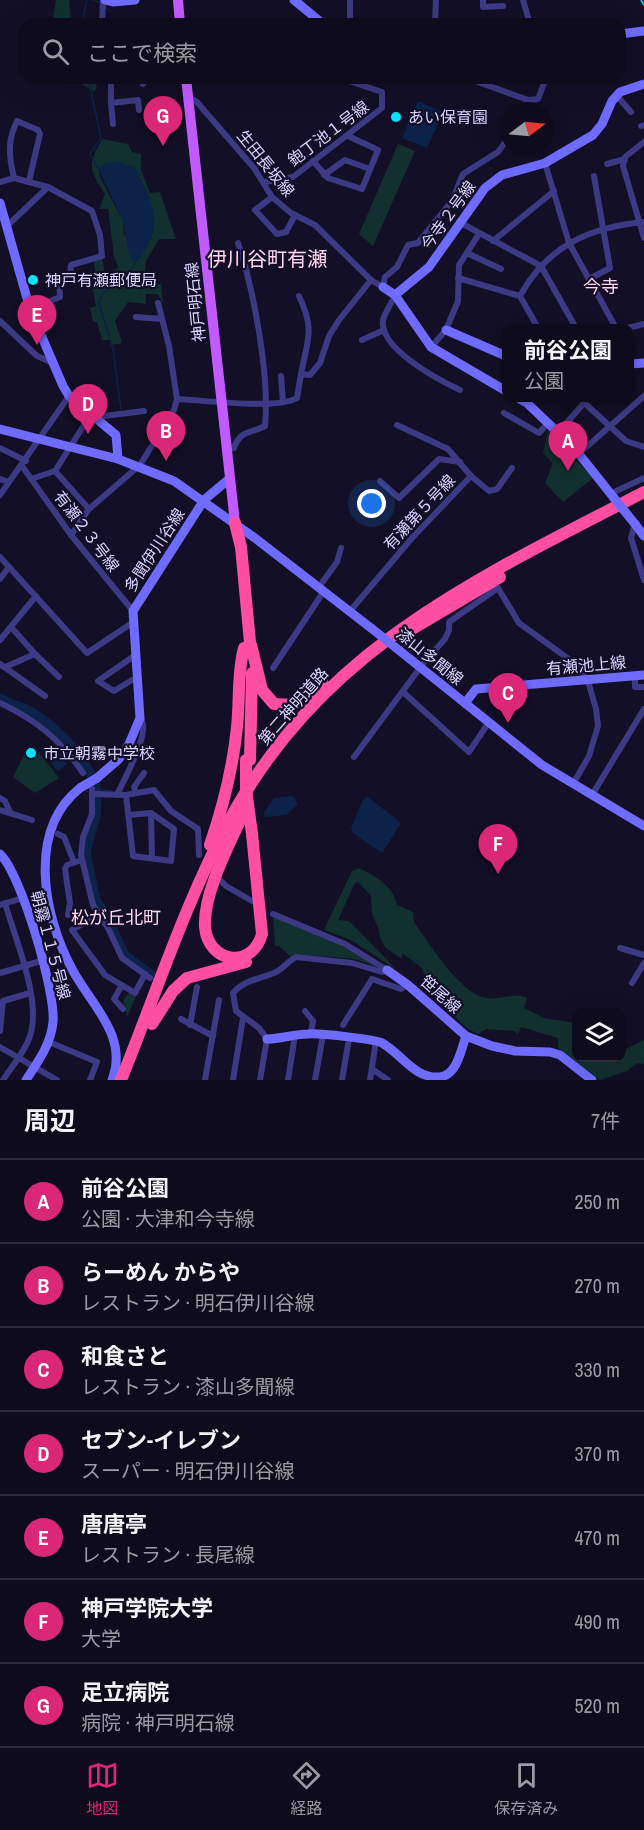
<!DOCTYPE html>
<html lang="ja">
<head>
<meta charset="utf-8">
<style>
	:root { --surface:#0e0b1c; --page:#1c1929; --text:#f1f3f6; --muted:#9b9ba3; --line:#2e2b3b; --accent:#db2777 }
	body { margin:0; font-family:"Archivo Narrow","Noto Sans JP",sans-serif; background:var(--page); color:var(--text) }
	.controls { position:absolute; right:18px; bottom:18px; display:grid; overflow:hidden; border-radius:12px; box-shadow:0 6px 24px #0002 }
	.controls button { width:54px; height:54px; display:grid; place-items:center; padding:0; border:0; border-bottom:2px solid var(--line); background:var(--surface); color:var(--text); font:30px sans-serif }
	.compass { position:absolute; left:500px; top:102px; width:54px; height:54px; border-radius:50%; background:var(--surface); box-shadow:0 6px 24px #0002; rotate:74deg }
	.you { position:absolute; left:372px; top:504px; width:21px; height:21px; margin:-15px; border:4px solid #fff; border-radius:50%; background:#1a73e8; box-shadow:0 0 0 9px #1a73e833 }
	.badge { display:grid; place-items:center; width:39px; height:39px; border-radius:50%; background:var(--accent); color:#fff; font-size:20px; font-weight:700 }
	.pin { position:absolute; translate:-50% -50px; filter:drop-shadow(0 2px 3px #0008) }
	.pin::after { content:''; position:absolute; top:32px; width:21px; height:18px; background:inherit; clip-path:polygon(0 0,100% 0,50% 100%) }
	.popup { position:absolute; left:502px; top:324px; width:132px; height:78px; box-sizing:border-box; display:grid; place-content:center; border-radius:12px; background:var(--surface); filter:drop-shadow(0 2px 4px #0005); font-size:20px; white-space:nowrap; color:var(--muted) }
	.popup b { font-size:22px; color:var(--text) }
	.popup::after { content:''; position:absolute; left:50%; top:100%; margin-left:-12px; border:12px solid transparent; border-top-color:var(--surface) }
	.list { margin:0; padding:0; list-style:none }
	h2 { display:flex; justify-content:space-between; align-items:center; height:78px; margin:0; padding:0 24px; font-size:26px }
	h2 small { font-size:20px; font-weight:400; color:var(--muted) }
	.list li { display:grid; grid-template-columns:39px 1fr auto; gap:18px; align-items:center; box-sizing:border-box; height:84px; padding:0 24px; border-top:2px solid var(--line) }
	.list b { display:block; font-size:22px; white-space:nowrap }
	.list p { margin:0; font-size:20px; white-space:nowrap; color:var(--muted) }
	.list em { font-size:20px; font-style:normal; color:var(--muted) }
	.icon { flex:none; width:33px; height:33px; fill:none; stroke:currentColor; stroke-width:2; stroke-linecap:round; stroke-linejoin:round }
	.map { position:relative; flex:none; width:644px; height:1080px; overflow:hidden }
	.search { position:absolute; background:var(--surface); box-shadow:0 6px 24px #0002; left:18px; right:18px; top:18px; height:66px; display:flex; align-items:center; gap:15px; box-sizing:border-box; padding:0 21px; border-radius:18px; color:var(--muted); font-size:22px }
	.sheet { height:666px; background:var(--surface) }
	nav { display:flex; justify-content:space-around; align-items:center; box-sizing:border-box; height:84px; border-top:2px solid var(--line); background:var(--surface); font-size:16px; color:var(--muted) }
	nav a { display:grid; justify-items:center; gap:3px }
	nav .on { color:var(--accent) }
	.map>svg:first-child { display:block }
	.green { fill:#12302f; fill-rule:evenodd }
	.water { fill:#0c2248 }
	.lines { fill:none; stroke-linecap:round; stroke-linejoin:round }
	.stream { stroke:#0c2248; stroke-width:1.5 }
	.river { stroke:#0c2248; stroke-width:9 }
	.street { stroke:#3d3a85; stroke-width:6 }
	.secondary { stroke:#6f6bff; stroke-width:9 }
	.primary { stroke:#c25bff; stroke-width:10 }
	.highway { stroke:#ff4fa3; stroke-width:12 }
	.rail { stroke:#00e5ff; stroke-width:1.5; stroke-dasharray:9 8; stroke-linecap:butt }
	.secondary-bridge { stroke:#6f6bff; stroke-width:9 }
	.highway-bridge { stroke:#ff4fa3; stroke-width:12 }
	.poi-dot { fill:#00e5ff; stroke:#130f26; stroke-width:2 }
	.labels { text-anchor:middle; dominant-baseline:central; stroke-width:4.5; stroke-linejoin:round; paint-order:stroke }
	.poi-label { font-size:16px; fill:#d9d4ff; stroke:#130f26; text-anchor:start }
	.street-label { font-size:16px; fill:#d9d4ff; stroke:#130f26 }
	.neighbourhood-label { font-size:18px; fill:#ffd6f0; stroke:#130f26 }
	.quarter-label { font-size:20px; fill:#ffd6f0; stroke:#130f26 }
</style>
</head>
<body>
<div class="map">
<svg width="644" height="1080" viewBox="0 0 644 1080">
	<rect width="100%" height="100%" fill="#130f26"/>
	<g class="green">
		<polygon points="56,0 69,0 71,24 52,24"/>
		<polygon points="72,78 94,78 97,88 94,92 80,83 71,85"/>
		<path d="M102 139 128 144 132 152 141 154V170L150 193 160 192 176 239H159L146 261 145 272 139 273 142 286 161 284 163 304 158 294H146V304L128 302 115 321 122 343 113 345 110 340H102L97 322H93L90 308 96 306 91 279 97 280 94 264 96 259 102 258 106 279 118 267 114 256 108 209H99L105 194C89 169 87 166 102 139ZM105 164 135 168 147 193 124 236 123 221 100 177 99 170Z"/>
		<polygon points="398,144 415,151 373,246 359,234"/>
		<polygon points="548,430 593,478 563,502 545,483 553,463 543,453"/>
		<polygon points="35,748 59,778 35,793 13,777 27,749"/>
		<path d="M359 868C375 876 394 886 397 905L413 912 414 922C429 943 460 994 486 998 499 1001 515 991 527 998L524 1008 544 1018 576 1023V1058H622V1051L644 1040V1064L637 1063 627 1071 600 1080 558 1048V1038L521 1027 518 1034 514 1031 486 1029 478 1034 468 1029 427 990 423 969 402 953V959L386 948 380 938 379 930 372 914 371 896 358 882 355 883 338 920 349 921 397 970 351 940 324 930 352 871Z"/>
		<polygon points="273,916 349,949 378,967 355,959 295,954 290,956 279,946 275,946"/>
		<polygon points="129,992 136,996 127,1017 123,1001"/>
	</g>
	<g class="water">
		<polygon points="418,101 443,112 427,148 402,138"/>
		<path d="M118 161 135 168C154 205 166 227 136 263L130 258 123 221 99 170 105 164Z"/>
		<polygon points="55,749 67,764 58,771 46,756"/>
		<polygon points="293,796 298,804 286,815 266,817 263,814 274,798"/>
		<polygon points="368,797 401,823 382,853 353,833 351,828 363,800"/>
	</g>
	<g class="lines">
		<g class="stream">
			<polyline points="93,0 101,3"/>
			<polyline points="104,6 110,11"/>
			<polyline points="82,24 87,0"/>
			<polyline points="88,78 101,138 90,154 99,170"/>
			<polyline points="121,410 113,349 99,303 102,294 129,275 135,262"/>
			<polyline points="97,789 111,791"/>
		</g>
		<g class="river">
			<path d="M0 698C11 704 24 707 35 714 61 730 88 760 97 790"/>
			<polyline points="97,799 96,816 86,852 96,900 109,920 125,955 152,975"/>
		</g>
		<g class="street">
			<polyline points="483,0 483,7 503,6"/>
			<polyline points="523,0 530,24"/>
			<polyline points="102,24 103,0"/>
			<polyline points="350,24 350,0"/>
			<polyline points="435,24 436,0"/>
			<polyline points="111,78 111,103 138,100 139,110"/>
			<polyline points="467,78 528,100"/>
			<polyline points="143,84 146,78"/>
			<polyline points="187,96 196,101 254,168 272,197 291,213 315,225 371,280 383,287 385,277 397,267 408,245 418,243 452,201 463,174 498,152 509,137"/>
			<polyline points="617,96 631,112"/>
			<polyline points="111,103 113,124"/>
			<polyline points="522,111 528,100 538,99 546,78"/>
			<polyline points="641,126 644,125"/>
			<polyline points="644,142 625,157 623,166 644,238"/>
			<polyline points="313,161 328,178 362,189 378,150 348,136"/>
			<polyline points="545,163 569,243 616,328"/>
			<polyline points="607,164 625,159"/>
			<polyline points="324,175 345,160 370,169"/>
			<path d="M14 178C9 157 7 141 17 121L38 130 40 134 29 181"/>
			<polyline points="0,182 14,178 48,187"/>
			<polyline points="265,182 293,177 382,108 382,92 340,78"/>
			<polyline points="272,197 255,210 277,234 286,232 295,215"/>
			<polyline points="459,222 541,266 576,328"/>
			<polyline points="7,226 48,187 92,211 100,235 102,256 71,265 70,276 59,280 60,297 30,309"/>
			<polyline points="493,241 554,191"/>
			<polyline points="467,253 501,269"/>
			<polyline points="458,278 520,296"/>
			<polyline points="589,279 610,268 594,176"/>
			<path d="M395 295C392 303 385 312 383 320 379 349 439 380 460 390"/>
			<path d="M299 296C315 330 308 338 301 374"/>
			<polyline points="158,303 169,346 177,399"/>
			<polyline points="136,317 162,319"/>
			<polyline points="0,321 37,356 51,362"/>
			<path d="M538 328 520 296C547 246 590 227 644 222"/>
			<polyline points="628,328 644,324"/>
			<polyline points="362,340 384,330"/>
			<polyline points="431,347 446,330 458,301 459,265 479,234"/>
			<polyline points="281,376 283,402"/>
			<polyline points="579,398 626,441 644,447"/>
			<polyline points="504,413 539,433 548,423"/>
			<polyline points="96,417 144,411"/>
			<polyline points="397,425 448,449 471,476"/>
			<polyline points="563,427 584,403"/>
			<polyline points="0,448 26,461"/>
			<path d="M226 450 234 448C240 430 250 434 265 426 270 378 254 290 238 243"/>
			<polyline points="583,450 644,396"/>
			<polyline points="22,466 71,535 133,611"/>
			<polyline points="55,471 89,509"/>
			<polyline points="0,479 9,482"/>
			<polyline points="31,479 55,471 91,414"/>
			<polyline points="380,481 399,498 439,459 460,462"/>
			<polyline points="610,494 644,478"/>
			<polyline points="0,495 69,396"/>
			<polyline points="635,524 631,538 644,580"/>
			<path d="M71 535 89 509 140 465 174 410 177 399C202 400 277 410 297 398L301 374 310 375 320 363 329 336 339 320 371 280"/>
			<polyline points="0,557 87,653 132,623"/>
			<polyline points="0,579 9,567"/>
			<polyline points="319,587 337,562 341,548"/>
			<polyline points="350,611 412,538 471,476 489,491 497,489 512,468"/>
			<polyline points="11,627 35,654"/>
			<polyline points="0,640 36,596"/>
			<polyline points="134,656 98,681 114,691 132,680 138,680"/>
			<polyline points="0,664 45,696"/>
			<polyline points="5,667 35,654 59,677"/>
			<polyline points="273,668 324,591"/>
			<polyline points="635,677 635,687 644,687"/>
			<polyline points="403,692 469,752 489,722"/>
			<path d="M0 703C36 720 61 740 83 773"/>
			<polyline points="354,757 425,661 445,639 449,630 449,622 498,588 519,623 577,665 588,681 596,709 598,726 589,756 573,784"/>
			<polyline points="92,789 92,814 83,837 81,855 93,905 108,928 122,958 150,978"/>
			<polyline points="136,793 134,787 144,773"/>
			<polyline points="93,794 126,795 154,790 171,811 198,829 199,855"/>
			<path d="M117 795C123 781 153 729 140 718"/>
			<polyline points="126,795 133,856 171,861 174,829 151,813 129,815"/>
			<polyline points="592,795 644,709"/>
			<polyline points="0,798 5,801 10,812"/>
			<polyline points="0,810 32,820"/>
			<polyline points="151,813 152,858"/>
			<polyline points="58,834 64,837 74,862"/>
			<polyline points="221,881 226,886 252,901"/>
			<polyline points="0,905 23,898"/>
			<polyline points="273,914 345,944 387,970"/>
			<polyline points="68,915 70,903 65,869 67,865 82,860"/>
			<polyline points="99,915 72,930 105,975 135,993 145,974"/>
			<polyline points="620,948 644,955"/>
			<polyline points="0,973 41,961"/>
			<polyline points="632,983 644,963"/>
			<polyline points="122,985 114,999 123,1009"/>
			<polyline points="305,1011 313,1021 311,1033"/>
			<polyline points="181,1019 213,1036"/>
			<polyline points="190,1025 197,987"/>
			<polyline points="343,1025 372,979 401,989 408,985"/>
			<polyline points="0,1031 3,1001 30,993"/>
			<polyline points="49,1042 97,1062 90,1080"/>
			<polyline points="0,1047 57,1080"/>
			<polyline points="372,1069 388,1080"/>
			<path d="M3 1080C12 1066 25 1052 30 1036 42 1000 15 939 5 903"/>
			<polyline points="205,1080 219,1000"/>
			<polyline points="233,1080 243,1018"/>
			<path d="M260 1080 267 1039 259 1028 236 1011 233 993C245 979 261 979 276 972 283 969 288 961 296 957L352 963 382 972 387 970"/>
			<polyline points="288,1080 295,1035"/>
			<polyline points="315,1080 323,1035"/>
			<polyline points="342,1080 349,1039"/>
			<polyline points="370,1080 376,1041"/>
		</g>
		<g class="secondary">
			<polyline points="105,0 113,2 135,0"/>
			<polyline points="294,0 323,24"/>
			<polyline points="620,34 644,31"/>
			<polyline points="0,203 30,309 63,386 69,396 116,435 118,459"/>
			<polyline points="383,287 395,295 431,347 506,391"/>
			<polyline points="395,295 429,267 485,188 502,175 545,163 593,135 602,124 612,101 620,92 644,84"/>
			<polyline points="446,330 506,356"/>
			<polyline points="630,364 644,363"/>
			<polyline points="518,398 527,403 575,449 614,498"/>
			<polyline points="0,429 118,459 174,481 255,538 371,628"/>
			<polyline points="635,524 644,536"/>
			<polyline points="410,659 542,765 644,826"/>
			<polyline points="465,703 476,689 644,675"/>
			<polyline points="97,778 119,759 129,744 140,718 133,611 204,500 229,479"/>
			<path d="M80 788C27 830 43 915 72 969 91 1005 129 1036 112 1080"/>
			<path d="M0 854C21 873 56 993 53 1022 51 1044 38 1062 26 1080"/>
			<polyline points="387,970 408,985 466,1036 492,1046 515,1051 550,1052 560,1055 592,1080"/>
			<path d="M267 1039C281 1039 294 1034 308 1034 318 1033 375 1039 382 1043 402 1054 414 1079 440 1077 457 1075 461 1050 466 1036"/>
		</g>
		<g class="primary">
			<polyline points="178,0 180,24"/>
			<polyline points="186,78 235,523"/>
		</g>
		<g class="highway">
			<polyline points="235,523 241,547 251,653"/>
			<polyline points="412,629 500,577"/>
			<polyline points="251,645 262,690 274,704 294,705 323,684"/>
			<polyline points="250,760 252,673"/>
			<path d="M244 812C230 843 203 893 205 927 208 963 252 970 262 934L252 834"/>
			<path d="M210 845C223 807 233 767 237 727 240 700 237 674 244 648"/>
			<polyline points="152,1024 173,991 187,978 246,962"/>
			<path d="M121 1080C156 994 185 903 229 821 323 647 477 579 644 492"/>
		</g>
		<polyline class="rail" points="641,0 644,5"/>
		<g class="secondary-bridge">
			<polyline points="614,498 635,524"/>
			<polyline points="371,628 410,659"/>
			<polyline points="80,788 97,778"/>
		</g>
		<polyline class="highway-bridge" points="246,760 246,789 252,834"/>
	</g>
	<g class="poi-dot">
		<circle cx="396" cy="117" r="6"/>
		<circle cx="33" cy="280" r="6"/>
		<circle cx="31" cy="753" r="6"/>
	</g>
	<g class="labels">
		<g class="poi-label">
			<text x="408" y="117">あい保育園</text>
			<text x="45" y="280">神戸有瀬郵便局</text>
			<text x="43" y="753">市立朝霧中学校</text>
		</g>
		<g class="street-label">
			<text transform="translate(328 133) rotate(-37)">鉋丁池１号線</text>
			<text transform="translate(266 163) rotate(51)">生田長坂線</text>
			<text transform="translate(448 215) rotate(-54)">今寺２号線</text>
			<text transform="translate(195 302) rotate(-96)">神戸明石線</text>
			<text transform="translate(419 512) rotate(-47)">有瀬第５号線</text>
			<text transform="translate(87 531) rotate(53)">有瀬２３号線</text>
			<text transform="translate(154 550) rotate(-57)">多聞伊川谷線</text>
			<text transform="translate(430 656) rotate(39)">漆山多聞線</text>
			<text transform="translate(586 665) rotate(-5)">有瀬池上線</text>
			<text transform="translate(293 706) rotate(-49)">第二神明道路</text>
			<text transform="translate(51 945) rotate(75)">朝霧１１５号線</text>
			<text transform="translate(441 994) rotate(42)">笹尾線</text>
		</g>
		<g class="neighbourhood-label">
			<text x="601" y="286">今寺</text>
			<text x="116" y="917">松が丘北町</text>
		</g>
		<g class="quarter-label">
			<text x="267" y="258">伊川谷町有瀬</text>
		</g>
	</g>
</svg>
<div class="controls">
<button><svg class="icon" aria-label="layers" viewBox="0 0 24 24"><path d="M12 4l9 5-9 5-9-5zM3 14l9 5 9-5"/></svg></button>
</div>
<svg class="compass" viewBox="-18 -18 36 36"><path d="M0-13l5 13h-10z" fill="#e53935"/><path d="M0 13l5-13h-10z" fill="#9b9ba3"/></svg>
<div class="you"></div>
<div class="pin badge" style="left:568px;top:471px">A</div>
<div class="popup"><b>前谷公園</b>公園</div>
<div class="pin badge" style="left:166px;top:461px">B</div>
<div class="pin badge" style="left:508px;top:723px">C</div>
<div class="pin badge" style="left:88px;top:434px">D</div>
<div class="pin badge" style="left:37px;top:345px">E</div>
<div class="pin badge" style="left:498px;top:874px">F</div>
<div class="pin badge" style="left:163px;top:146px">G</div>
<div class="search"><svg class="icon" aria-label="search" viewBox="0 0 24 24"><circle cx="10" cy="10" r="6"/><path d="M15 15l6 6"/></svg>ここで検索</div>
</div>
<section class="sheet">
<h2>周辺<small>7件</small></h2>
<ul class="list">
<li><span class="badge">A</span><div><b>前谷公園</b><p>公園 · 大津和今寺線</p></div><em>250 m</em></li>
<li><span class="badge">B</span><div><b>らーめん からや</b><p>レストラン · 明石伊川谷線</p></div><em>270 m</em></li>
<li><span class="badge">C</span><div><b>和食さと</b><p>レストラン · 漆山多聞線</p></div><em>330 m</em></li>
<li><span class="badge">D</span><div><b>セブン-イレブン</b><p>スーパー · 明石伊川谷線</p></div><em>370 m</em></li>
<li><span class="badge">E</span><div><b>唐唐亭</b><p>レストラン · 長尾線</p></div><em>470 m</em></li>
<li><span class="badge">F</span><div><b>神戸学院大学</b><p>大学</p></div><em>490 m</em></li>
<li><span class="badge">G</span><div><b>足立病院</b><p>病院 · 神戸明石線</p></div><em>520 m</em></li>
</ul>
</section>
<nav>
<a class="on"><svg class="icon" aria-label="map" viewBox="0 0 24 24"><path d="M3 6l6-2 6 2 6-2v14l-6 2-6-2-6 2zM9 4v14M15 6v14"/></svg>地図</a>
<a><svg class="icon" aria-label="directions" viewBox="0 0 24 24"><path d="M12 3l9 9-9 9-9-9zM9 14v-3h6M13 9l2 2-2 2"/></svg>経路</a>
<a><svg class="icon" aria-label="saved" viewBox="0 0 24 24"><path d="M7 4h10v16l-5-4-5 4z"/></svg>保存済み</a>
</nav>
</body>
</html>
